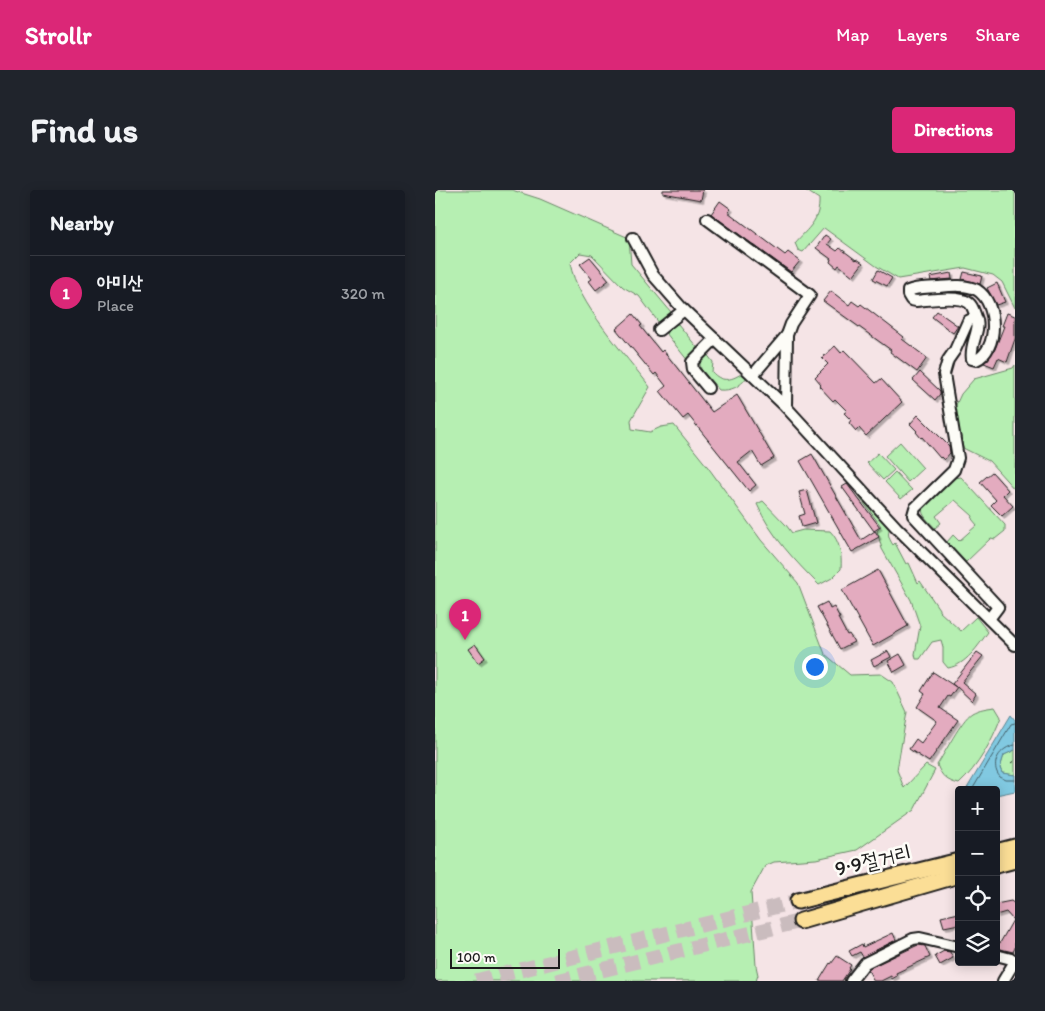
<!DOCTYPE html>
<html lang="en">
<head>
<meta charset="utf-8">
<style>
	:root { --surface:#171b24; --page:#20242c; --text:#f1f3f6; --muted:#9ea1a6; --line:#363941; --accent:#db2777 }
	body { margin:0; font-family:Itim,"Poor Story",sans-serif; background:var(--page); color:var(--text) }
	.controls { position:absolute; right:15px; bottom:15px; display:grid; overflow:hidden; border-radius:5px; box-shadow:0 2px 12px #0003 }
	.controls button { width:45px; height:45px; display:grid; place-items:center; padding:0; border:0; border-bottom:1px solid var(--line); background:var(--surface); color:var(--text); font:25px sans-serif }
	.scale { position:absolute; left:15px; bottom:12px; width:110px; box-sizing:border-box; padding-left:5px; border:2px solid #1c1c1c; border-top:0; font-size:14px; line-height:18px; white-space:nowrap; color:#1c1c1c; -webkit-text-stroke:4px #fdfcf7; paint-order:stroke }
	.you { position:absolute; left:379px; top:476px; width:18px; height:18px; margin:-12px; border:4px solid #fff; border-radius:50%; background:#1a73e8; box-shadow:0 0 0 8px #1a73e833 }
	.badge { display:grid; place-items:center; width:32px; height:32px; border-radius:50%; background:var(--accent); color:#fff; font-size:16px; font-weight:700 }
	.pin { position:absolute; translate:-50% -41px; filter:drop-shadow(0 1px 2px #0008) }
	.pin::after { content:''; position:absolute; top:26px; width:18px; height:15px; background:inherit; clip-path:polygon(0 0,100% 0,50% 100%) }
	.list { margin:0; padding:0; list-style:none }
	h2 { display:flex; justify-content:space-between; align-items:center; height:65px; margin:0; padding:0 20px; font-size:21px }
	h2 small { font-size:16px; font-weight:400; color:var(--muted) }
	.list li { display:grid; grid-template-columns:32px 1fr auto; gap:15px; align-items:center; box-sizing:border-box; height:75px; padding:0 20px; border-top:1px solid var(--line) }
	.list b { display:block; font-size:19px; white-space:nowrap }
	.list p { margin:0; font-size:16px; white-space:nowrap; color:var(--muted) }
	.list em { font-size:16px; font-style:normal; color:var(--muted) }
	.icon { flex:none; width:28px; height:28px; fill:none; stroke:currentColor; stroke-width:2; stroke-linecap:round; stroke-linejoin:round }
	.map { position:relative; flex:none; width:580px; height:791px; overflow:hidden; border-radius:5px }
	header { display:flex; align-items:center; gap:30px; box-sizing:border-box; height:70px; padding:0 25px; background:var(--accent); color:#fff }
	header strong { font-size:24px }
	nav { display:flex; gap:28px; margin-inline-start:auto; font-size:18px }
	.intro { display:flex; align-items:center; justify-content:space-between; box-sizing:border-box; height:120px; padding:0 30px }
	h1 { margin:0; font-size:35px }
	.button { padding:12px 22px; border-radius:5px; background:var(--accent); color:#fff; font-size:18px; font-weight:700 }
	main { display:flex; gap:30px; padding:0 30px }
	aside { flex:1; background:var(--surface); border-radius:5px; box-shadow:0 2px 12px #0003 }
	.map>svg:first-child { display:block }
	.green { fill:#b6efb2; stroke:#698667 }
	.water { fill:#81c9e1; stroke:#598492 }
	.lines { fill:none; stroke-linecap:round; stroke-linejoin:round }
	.shore { stroke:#44616b; stroke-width:1 }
	.building { fill:#e3abbf; stroke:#1c1c1c; filter:url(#shadow) }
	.highway-tunnel { stroke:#cabcbe; stroke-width:15; stroke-dasharray:15 8; stroke-linecap:butt }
	.minor-casing { stroke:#1c1c1c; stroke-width:14 }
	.highway-casing { stroke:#1c1c1c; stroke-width:19 }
	.path { stroke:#1c1c1c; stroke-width:1; stroke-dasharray:4 4; stroke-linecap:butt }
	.minor { stroke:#fdfcf7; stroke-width:10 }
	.highway { stroke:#fbde96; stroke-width:15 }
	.labels { text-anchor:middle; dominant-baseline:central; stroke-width:5; stroke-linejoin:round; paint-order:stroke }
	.street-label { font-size:21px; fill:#1c1c1c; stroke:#fdfcf7 }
</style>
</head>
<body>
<header>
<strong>Strollr</strong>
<nav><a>Map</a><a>Layers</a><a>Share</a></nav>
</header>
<div class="intro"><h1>Find us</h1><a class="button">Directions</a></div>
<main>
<aside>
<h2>Nearby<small></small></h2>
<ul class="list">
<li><span class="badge">1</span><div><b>아미산</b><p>Place</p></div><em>320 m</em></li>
</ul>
</aside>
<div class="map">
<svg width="580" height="791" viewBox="0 0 580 791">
	<defs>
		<filter id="shadow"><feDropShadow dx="2.5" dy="2.5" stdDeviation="0" flood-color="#0004"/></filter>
	</defs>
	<rect width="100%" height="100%" fill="#f5e4e6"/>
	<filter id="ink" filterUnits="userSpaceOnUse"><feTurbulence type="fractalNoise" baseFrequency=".02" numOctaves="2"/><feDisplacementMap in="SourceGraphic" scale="10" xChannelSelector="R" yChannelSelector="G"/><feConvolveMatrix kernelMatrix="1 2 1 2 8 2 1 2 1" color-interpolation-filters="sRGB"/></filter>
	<g filter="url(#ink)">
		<g class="green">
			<path d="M0 0H77L105 9 194 48 196 74 236 122 233 128 224 133 204 106 188 97 157 65 145 63 135 73C142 113 190 164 215 197L196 230 197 239 215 242 226 237 239 235 272 276 326 350 363 393 390 464 415 485 446 484 458 492 472 522 462 580 469 598 491 575 500 580 479 620 422 660 381 669 339 672 330 676 316 702 321 776 323 785 321 791H0Z"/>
			<path d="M370 0H580V118L567 92 558 85 530 78 463 89 441 76 389 38 368 62 363 60 360 53C373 38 385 31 384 9Z"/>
			<polygon points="243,134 265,161 253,171 231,143 236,136"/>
			<path d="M271 163 278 172 277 182C286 192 295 191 306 184L312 187C305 197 296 201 284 200L266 179 264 170Z"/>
			<polygon points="580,175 580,300 554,271 528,258 520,217 526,204 539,189 578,178"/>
			<polygon points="465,252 488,278 473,292 450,266"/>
			<path d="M384 257 456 335C452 343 453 347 458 355L460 353 471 374 474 373 483 393 485 391 504 419V421L526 441 541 427 553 442C543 456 531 475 513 478L508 472V457L506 450 497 452 485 469H481L480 464 485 436 476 410 447 359 442 341 446 336 413 292 385 262 382 258Z"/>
			<polygon points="443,263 459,280 448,290 432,273"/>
			<polygon points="460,282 477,300 466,309 450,292"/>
			<path d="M526 287 570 335V341L560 349 556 348 531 372 512 352 518 345 524 351 542 335 537 329 538 326 520 310 501 326 506 333 500 338C495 332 486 326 487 317L517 288Z"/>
			<path d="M328 311 351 335 357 343 368 340 395 341C405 351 407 365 406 379L397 388 384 395C361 372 335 345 322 314Z"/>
			<path d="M560 517 566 527C557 551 543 577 524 594 512 591 507 587 502 575 510 563 526 530 537 523 544 519 552 518 560 517Z"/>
			<polygon points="580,560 580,585 567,583 565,578 569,565"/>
		</g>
		<polygon class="water" points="576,525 580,530 580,560 569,565 565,578 567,583 580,585 580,601 561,605 561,600 531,600"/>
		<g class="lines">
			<g class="shore">
				<path d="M580 555C565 557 554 574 565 587L571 590H580"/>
				<polyline points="537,600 576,534 580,533"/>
			</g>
		</g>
		<g class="building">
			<polygon points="228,0 268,0 266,10 228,3"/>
			<polygon points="285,11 296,19 293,22 350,65 353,62 365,71 356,82 276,24"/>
			<polygon points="390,45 396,49 392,54 402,61 405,58 421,70 422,69 428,73 418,86 404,75 402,78 395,72 396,69 381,58"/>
			<polygon points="155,67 174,90 161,100 154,91 157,89 145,74"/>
			<polygon points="443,80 457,88 452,96 438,89"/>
			<polygon points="529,82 547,86 545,94 527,89"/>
			<polygon points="516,83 517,89 496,91 495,87"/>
			<polygon points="562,93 570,112 561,115 552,98"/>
			<polygon points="396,101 414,115 417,111 424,116 426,114 469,147 467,149 492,168 482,182 455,162 456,160 388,111"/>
			<polygon points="502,121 523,136 518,143 497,127"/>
			<polygon points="572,123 580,126 580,149 572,172 563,168 559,177 549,173 560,159 569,136 567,136"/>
			<polygon points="198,124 207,135 205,136 226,162 228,160 277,222 302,205 339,268 326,276 317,261 303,272 321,295 314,301 253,225 248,229 225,201 231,196 221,183 219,185 181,139"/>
			<polygon points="400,156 406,163 409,160 441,193 446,189 467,212 431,246 424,238 421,241 414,233 416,230 409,223 412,221 400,209 398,211 384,196 386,194 380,187 393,174 387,168"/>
			<polygon points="485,182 505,201 505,204 500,210 478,190"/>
			<polygon points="483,225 514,256 515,263 509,270 506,267 505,268 487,247 486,248 481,242 482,241 475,234"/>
			<polygon points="377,264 426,350 440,341 444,347 417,362 365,271"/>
			<polygon points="557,282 573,300 568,305 578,316 567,326 556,315 561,310 545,292"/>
			<polygon points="412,294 445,337 439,341 407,297"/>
			<polygon points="372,300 381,333 367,337 364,326 370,324 364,302"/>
			<polygon points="443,380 473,436 438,456 407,400"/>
			<polygon points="392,412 395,419 399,417 405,428 403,428 412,445 414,444 419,452 405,459 382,417"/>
			<polygon points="40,454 50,468 43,473 33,459"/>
			<polygon points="453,461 456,467 439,476 436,470"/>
			<polygon points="542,462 548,466 527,492 541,504 537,511 522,497 515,507 513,506 505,518 523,530 494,572 474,559 481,549 486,553 502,531 482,517 490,504 486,501 498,482 521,497 517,494"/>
			<polygon points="465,464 471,475 459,482 453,471"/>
			<polygon points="576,711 580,714 580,758 578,762 561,758 561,753 565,753 578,730 571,722 561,725 561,714"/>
			<polygon points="524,723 524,734 509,737 506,727"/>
			<polygon points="458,743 461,750 428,767 425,762 417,766 414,761 427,754 428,757"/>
			<polygon points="483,755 490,756 495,767 461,783 462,786 457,789 456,786 446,791 439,791 433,780 434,778"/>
			<polygon points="509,761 515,762 518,768 505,775 500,766"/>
			<polygon points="402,766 416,775 414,778 415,779 407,791 384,791 395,773 396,774"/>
		</g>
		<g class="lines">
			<g class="highway-tunnel">
				<polyline points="41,791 363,711"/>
				<polyline points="122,791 366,731"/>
			</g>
			<defs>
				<g id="minor">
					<polyline points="272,29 375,105 356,134 352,145 351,217"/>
					<polyline points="198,48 218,85 246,117 351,217 461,337 580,455"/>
					<path d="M541 127C539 122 538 116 534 113 525 105 493 110 481 111L476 110 473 105V101C482 97 493 98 503 97 515 96 531 94 542 100 563 113 564 160 541 170L537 169C534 154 547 139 541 127L533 131 520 160 513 170 509 184 523 268 519 280 480 318 478 325 563 417 554 429"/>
					<polyline points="224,140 249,120"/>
					<polyline points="318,185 352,145"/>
					<polyline points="273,198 258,180 257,172 280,149"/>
					<polyline points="561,765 580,770"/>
					<polyline points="416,791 430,773 478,749 485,748 524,757"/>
					<polyline points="568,791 580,771"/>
				</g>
				<g id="highway">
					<polyline points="561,662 580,657"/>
					<polyline points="561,675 580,670"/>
					<polyline points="363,711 524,671"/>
					<polyline points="366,731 524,685"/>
				</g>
			</defs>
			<use href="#minor" class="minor-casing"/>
			<use href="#highway" class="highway-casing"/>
			<polyline class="path" points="576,573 580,570"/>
			<use href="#minor" class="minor"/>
			<use href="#highway" class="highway"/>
		</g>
	</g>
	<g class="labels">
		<g class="street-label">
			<text transform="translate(438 670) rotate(-13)">9·9절거리</text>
		</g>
	</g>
</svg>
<div class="controls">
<button>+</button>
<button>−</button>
<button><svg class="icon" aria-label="locate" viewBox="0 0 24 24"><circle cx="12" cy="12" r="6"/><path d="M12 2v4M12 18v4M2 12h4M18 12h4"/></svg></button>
<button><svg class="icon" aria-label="layers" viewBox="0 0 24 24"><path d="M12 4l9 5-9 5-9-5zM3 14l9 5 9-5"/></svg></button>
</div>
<div class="scale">100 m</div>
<div class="you"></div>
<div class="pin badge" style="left:30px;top:450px">1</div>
</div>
</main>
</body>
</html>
